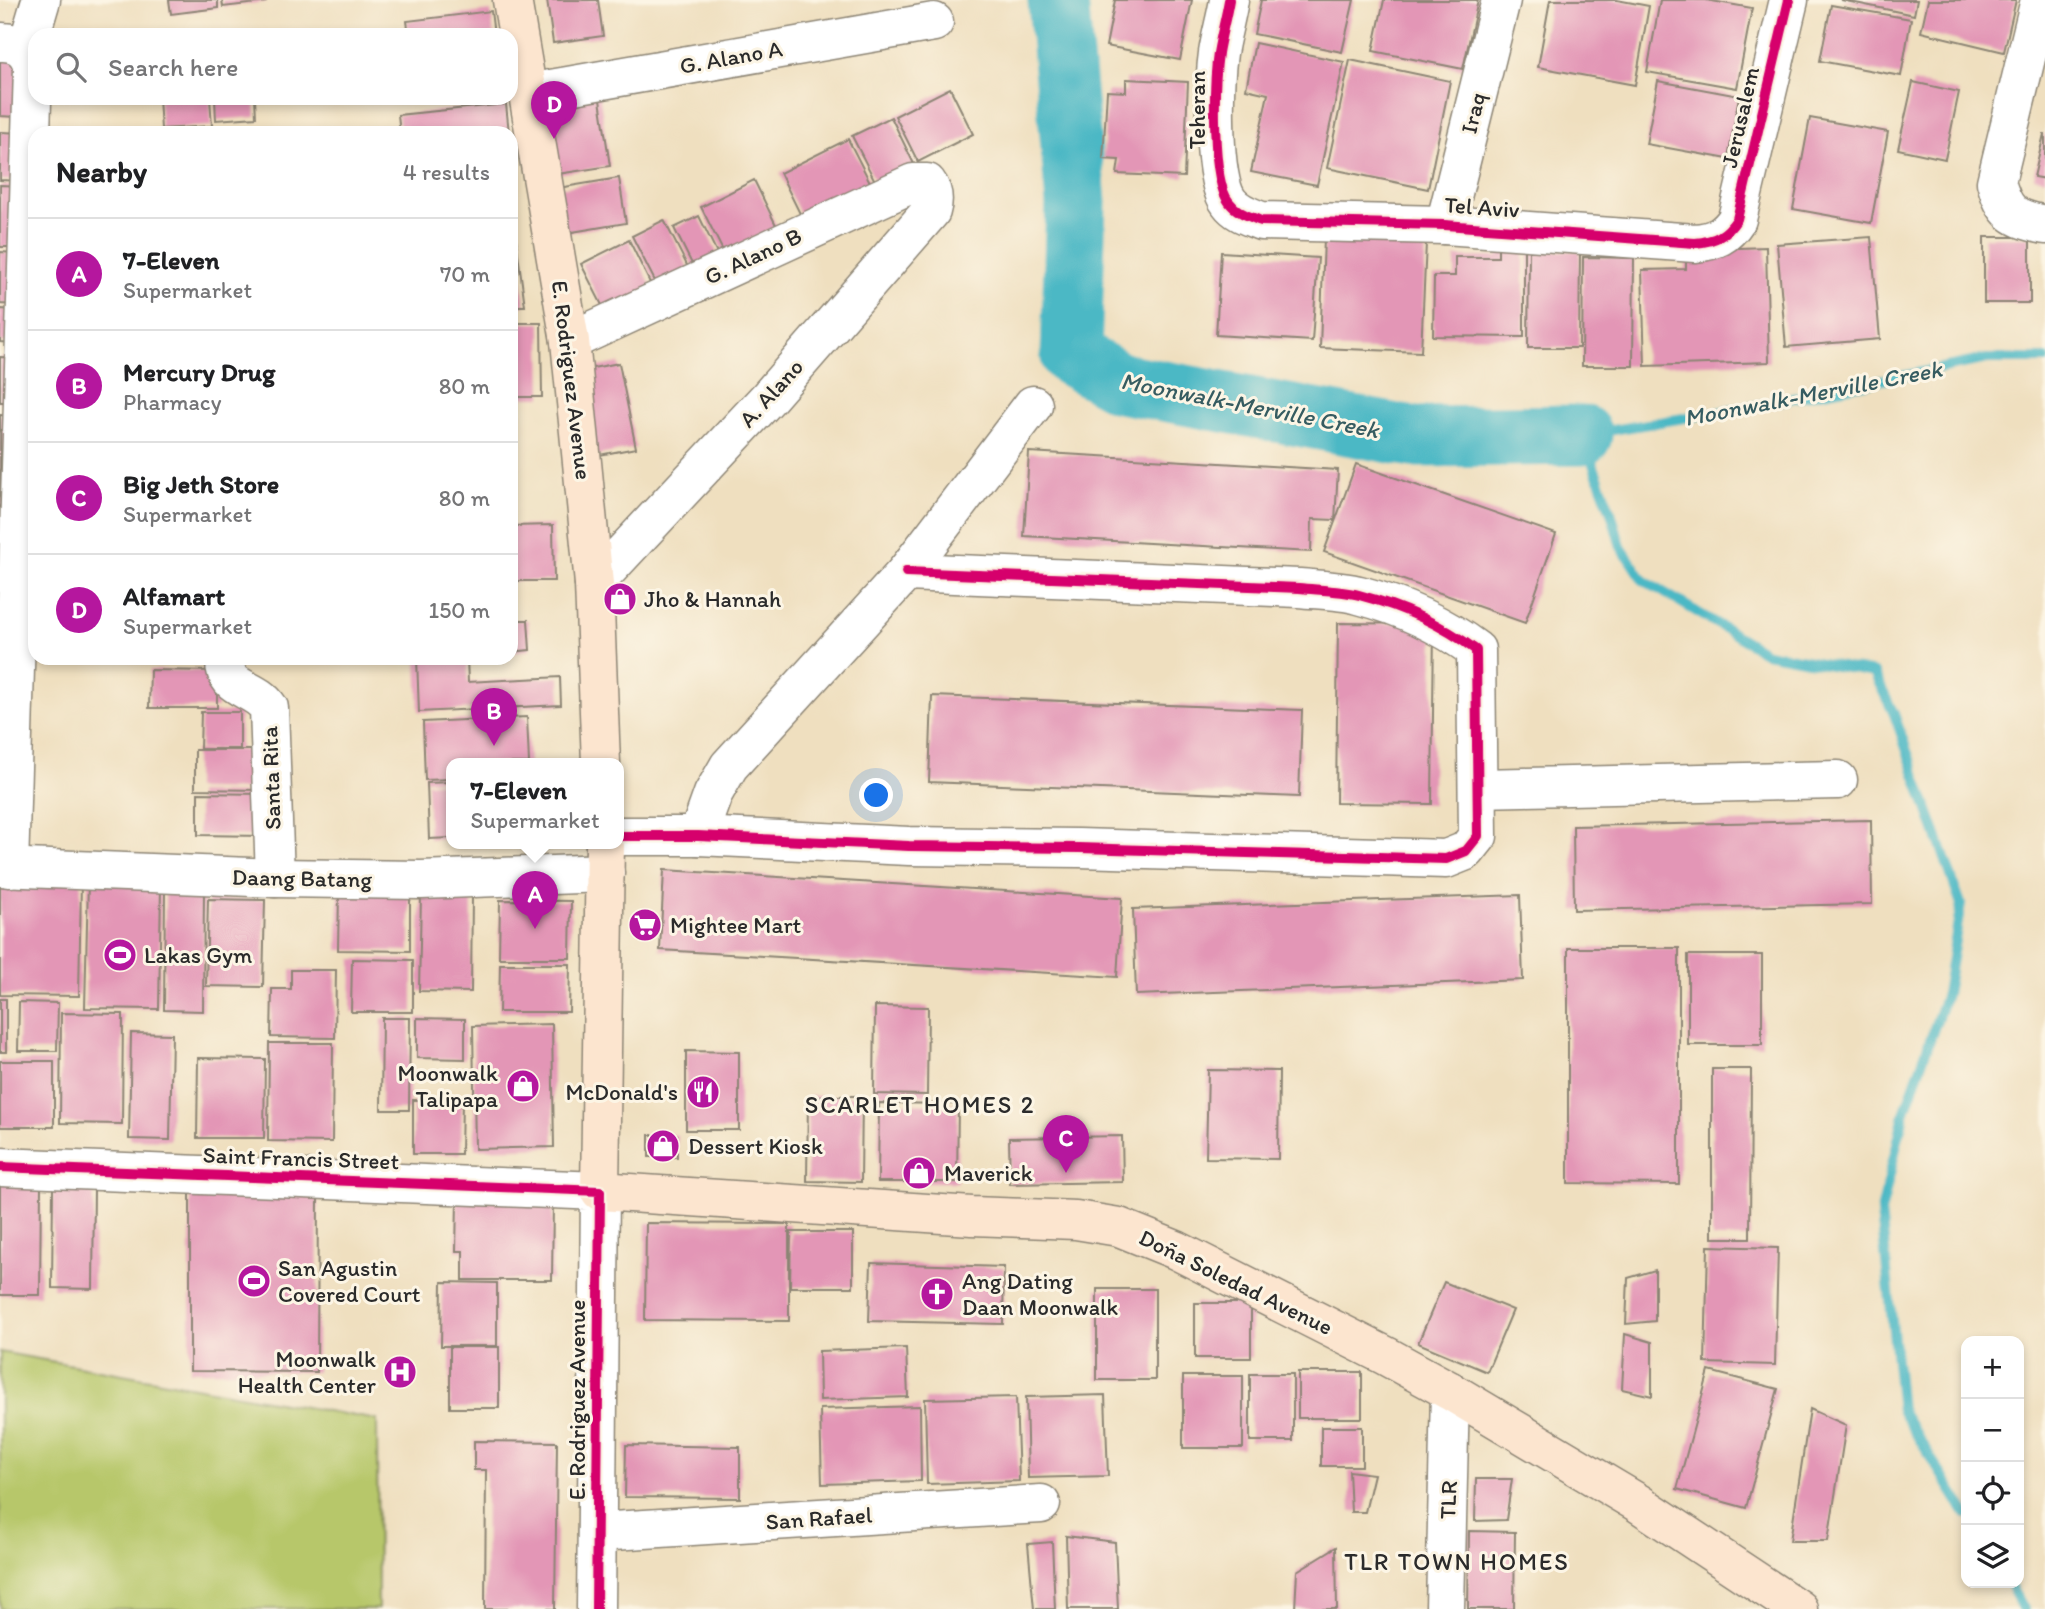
<!DOCTYPE html>
<html lang="en">
<head>
<meta charset="utf-8">
<style>
	:root { --surface:#fff; --page:#f2f2f2; --text:#202124; --muted:#757577; --line:#e0e0e0; --accent:#b5179e }
	body { margin:0; font-family:Itim,sans-serif; background:var(--page); color:var(--text) }
	.controls { position:absolute; right:21px; bottom:21px; display:grid; overflow:hidden; border-radius:14px; box-shadow:0 4px 10px #0003 }
	.controls button { width:63px; height:63px; display:grid; place-items:center; padding:0; border:0; border-bottom:2px solid var(--line); background:var(--surface); color:var(--text); font:35px sans-serif }
	.you { position:absolute; left:877px; top:796px; width:24px; height:24px; margin:-18px; border:5px solid #fff; border-radius:50%; background:#1a73e8; box-shadow:0 0 0 10px #1a73e833 }
	.badge { display:grid; place-items:center; width:46px; height:46px; border-radius:50%; background:var(--accent); color:#fff; font-size:23px; font-weight:700 }
	.pin { position:absolute; translate:-50% -58px; filter:drop-shadow(0 2px 4px #0008) }
	.pin::after { content:''; position:absolute; top:37px; width:24px; height:21px; background:inherit; clip-path:polygon(0 0,100% 0,50% 100%) }
	.popup { position:absolute; left:446px; top:758px; width:178px; height:91px; box-sizing:border-box; display:grid; place-content:center; border-radius:14px; background:var(--surface); filter:drop-shadow(0 2px 5px #0005); font-size:23px; white-space:nowrap; color:var(--muted) }
	.popup b { font-size:26px; color:var(--text) }
	.popup::after { content:''; position:absolute; left:50%; top:100%; margin-left:-14px; border:14px solid transparent; border-top-color:var(--surface) }
	.list { margin:0; padding:0; list-style:none }
	h2 { display:flex; justify-content:space-between; align-items:center; height:91px; margin:0; padding:0 28px; font-size:30px }
	h2 small { font-size:23px; font-weight:400; color:var(--muted) }
	.list li { display:grid; grid-template-columns:46px 1fr auto; gap:21px; align-items:center; box-sizing:border-box; height:112px; padding:0 28px; border-top:2px solid var(--line) }
	.list b { display:block; font-size:26px; white-space:nowrap }
	.list p { margin:0; font-size:23px; white-space:nowrap; color:var(--muted) }
	.list em { font-size:23px; font-style:normal; color:var(--muted) }
	.icon { flex:none; width:38px; height:38px; fill:none; stroke:currentColor; stroke-width:2; stroke-linecap:round; stroke-linejoin:round }
	.map { position:relative; flex:none; width:2045px; height:1609px; overflow:hidden }
	.search { position:absolute; background:var(--surface); box-shadow:0 4px 10px #0003; left:28px; top:28px; width:490px; height:77px; display:flex; align-items:center; gap:18px; box-sizing:border-box; padding:0 24px; border-radius:21px; color:var(--muted); font-size:26px }
	.panel { position:absolute; background:var(--surface); box-shadow:0 4px 10px #0003; left:28px; top:126px; width:490px; height:539px; border-radius:21px }
	.map>svg:first-child { display:block }
	.green { fill:#b7c76a; stroke:#71794a; stroke-width:2 }
	.lines { fill:none; stroke-linecap:round; stroke-linejoin:round }
	.stream { stroke:#4bb8c5; stroke-width:10 }
	.river { stroke:#4bb8c5; stroke-width:61 }
	.building { fill:#e396b6 }
	.minor-casing { stroke:#8d8575; stroke-width:41 }
	.secondary-casing { stroke:#8d8575; stroke-width:41 }
	.minor { stroke:#fff; stroke-width:38 }
	.secondary { stroke:#fce5cf; stroke-width:38 }
	.cycleway-casing { stroke:#fcf5e5; stroke-width:15 }
	.cycleway { stroke:#d6006c; stroke-width:10 }
	.labels { text-anchor:middle; dominant-baseline:central; stroke-width:6; stroke-linejoin:round; paint-order:stroke }
	.street-label { font-size:23px; fill:#2b2b2b; stroke:#fcf5e5 }
	.poi-label { font-size:23px; fill:#2b2b2b; stroke:#fcf5e5; text-anchor:start }
	.water-label { font-size:24px; font-style:italic; fill:#365c61; stroke:#fcf5e5 }
	.neighbourhood-label { font-size:24px; letter-spacing:2px; fill:#2b2b2b; stroke:#fcf5e5 }
</style>
</head>
<body>
<div class="map">
<svg width="2045" height="1609" viewBox="0 0 2045 1609">
	<rect width="100%" height="100%" fill="#fcf5e5"/>
	<filter id="ink" filterUnits="userSpaceOnUse"><feTurbulence type="fractalNoise" baseFrequency=".0143" numOctaves="2"/><feDisplacementMap in="SourceGraphic" scale="14" xChannelSelector="R" yChannelSelector="G"/><feConvolveMatrix kernelMatrix="1 2 1 2 8 2 1 2 1" color-interpolation-filters="sRGB"/></filter>
	<filter id="wash" filterUnits="userSpaceOnUse"><feTurbulence type="fractalNoise" baseFrequency=".00686" numOctaves="4" result="noise"/><feDisplacementMap in="SourceGraphic" scale="28" xChannelSelector="R" yChannelSelector="G"/><feGaussianBlur stdDeviation="1.57" result="paint"/><feColorMatrix in="noise" values="0 0 0 0 0 0 0 0 0 0 0 0 0 0 0 0 0 1.4 0 .05"/><feComposite in="paint" operator="in"/></filter>
	<g filter="url(#wash)">
		<rect width="100%" height="100%" fill="#efdfbf"/>
		<polygon class="green" points="0,1352 377,1420 378,1609 0,1609"/>
		<g class="lines">
			<g class="stream">
				<polyline points="1966,1514 1901,1410 1881,1212 1904,1114 1946,994 1961,904 1894,714 1874,673 1766,653 1643,580 1621,547 1611,512 1582,435 1744,408 1987,359 2045,359"/>
				<polyline points="2009,1583 2023,1609"/>
			</g>
			<polyline class="river" points="1058,0 1076,203 1071,356 1120,383 1413,437 1582,435"/>
		</g>
		<g id="blocks">
			<g class="building">
				<polygon points="169,0 218,0 218,8 171,14"/>
				<polygon points="222,0 266,0 266,2 223,7"/>
				<polygon points="547,0 598,0 603,36 553,43"/>
				<polygon points="1115,0 1192,0 1180,60 1106,46"/>
				<polygon points="1261,0 1354,0 1342,52 1254,34"/>
				<polygon points="1384,0 1478,0 1463,69 1373,51"/>
				<polygon points="1550,0 1617,0 1649,6 1635,85 1538,67"/>
				<polygon points="1660,0 1706,0 1752,8 1737,88 1647,72"/>
				<polygon points="1841,0 1917,0 1914,15"/>
				<polygon points="1928,0 2016,0 2004,52 1921,32"/>
				<polygon points="1831,5 1911,19 1901,76 1820,61"/>
				<polygon points="491,11 494,35 409,35 407,21"/>
				<polygon points="1255,43 1344,62 1317,185 1251,172 1268,94 1246,89"/>
				<polygon points="0,52 20,52 17,117 0,116"/>
				<polygon points="1350,60 1450,81 1428,189 1327,168"/>
				<polygon points="1126,79 1188,82 1184,177 1117,174 1119,160 1103,159 1107,91 1126,92"/>
				<polygon points="1658,81 1739,96 1728,159 1646,144"/>
				<polygon points="1913,82 1959,92 1945,159 1898,149"/>
				<polygon points="950,88 973,134 918,162 895,116"/>
				<polygon points="599,93 610,166 551,175 541,102"/>
				<polygon points="159,98 210,98 212,126 161,129"/>
				<polygon points="215,98 255,98 256,117 216,120"/>
				<polygon points="506,104 509,133 400,133 398,115"/>
				<polygon points="891,117 915,166 877,185 852,136"/>
				<polygon points="1810,118 1888,132 1871,223 1793,209"/>
				<polygon points="0,132 22,133 21,181 0,180"/>
				<polygon points="2044,134 2045,134 2045,179 2034,177"/>
				<polygon points="848,139 874,190 805,224 780,173"/>
				<polygon points="619,178 626,223 566,233 558,188"/>
				<polygon points="754,180 777,227 724,253 701,207"/>
				<polygon points="0,185 21,186 19,247 0,247"/>
				<polygon points="511,216 513,216 525,306 511,306"/>
				<polygon points="699,216 720,259 695,270 674,228"/>
				<polygon points="664,220 692,275 660,291 632,236"/>
				<polygon points="1871,237 1880,339 1786,347 1777,244"/>
				<rect x="1984" y="237" width="46" height="66"/>
				<polygon points="1324,238 1426,243 1421,352 1320,348"/>
				<polygon points="629,240 656,295 609,319 581,264"/>
				<polygon points="1498,247 1524,248 1524,337 1433,336 1434,276 1455,276 1455,257 1498,257"/>
				<polygon points="1766,247 1769,362 1645,366 1642,270 1686,269 1686,250"/>
				<polygon points="1529,251 1580,251 1579,348 1528,348"/>
				<polygon points="0,252 16,253 15,305 0,304"/>
				<polygon points="1221,252 1318,258 1312,341 1216,335"/>
				<polygon points="1583,257 1634,258 1633,366 1582,366"/>
				<polygon points="0,309 15,310 14,343 0,342"/>
				<polygon points="511,323 541,323 542,397 511,397"/>
				<polygon points="0,357 17,358 16,402 0,402"/>
				<polygon points="619,363 636,448 594,456 577,371"/>
				<polygon points="0,415 8,416 5,518 0,518"/>
				<polygon points="1029,452 1338,470 1335,520 1312,519 1311,552 1024,536"/>
				<polygon points="1356,464 1556,534 1525,623 1324,552"/>
				<polygon points="553,525 554,581 511,581 511,526"/>
				<polygon points="520,620 528,620 530,650 511,652 511,621"/>
				<polygon points="1338,623 1434,624 1432,804 1336,803"/>
				<polygon points="417,658 467,658 468,682 560,677 561,705 419,712"/>
				<polygon points="150,670 217,671 217,708 149,708"/>
				<polygon points="932,696 1302,710 1299,797 929,782"/>
				<polygon points="201,712 240,712 240,749 200,749"/>
				<polygon points="527,717 529,763 451,763 451,779 425,780 423,722"/>
				<polygon points="195,750 259,750 259,790 195,789"/>
				<polygon points="451,782 451,838 429,839 427,783"/>
				<polygon points="198,793 267,794 266,836 198,835"/>
				<polygon points="1871,820 1872,904 1574,910 1573,826"/>
				<polygon points="664,870 1122,898 1117,977 660,950"/>
				<polygon points="0,880 81,881 79,996 0,995"/>
				<polygon points="88,882 161,884 159,1009 85,1008"/>
				<polygon points="165,888 204,888 203,1011 164,1010"/>
				<polygon points="339,892 410,892 410,951 338,950"/>
				<polygon points="421,895 472,896 471,992 419,991"/>
				<polygon points="1520,895 1523,980 1136,995 1133,909"/>
				<polygon points="208,899 265,900 263,987 206,986"/>
				<polygon points="500,900 571,901 570,958 499,958"/>
				<polygon points="1568,948 1679,948 1679,1184 1568,1183"/>
				<rect x="1688" y="955" width="74" height="90"/>
				<polygon points="352,959 413,960 413,1012 351,1012"/>
				<polygon points="500,964 570,964 569,1012 499,1012"/>
				<polygon points="291,970 336,970 335,1038 271,1037 272,989 291,989"/>
				<rect x="0" y="999" width="6" height="53"/>
				<polygon points="19,1002 58,1003 57,1051 18,1051"/>
				<polygon points="875,1006 928,1007 927,1095 874,1094"/>
				<polygon points="61,1013 123,1014 122,1124 60,1123"/>
				<polygon points="382,1018 410,1018 409,1110 381,1110"/>
				<polygon points="417,1018 465,1019 465,1059 417,1058"/>
				<polygon points="552,1024 554,1147 475,1149 473,1026"/>
				<polygon points="131,1033 172,1034 170,1140 129,1139"/>
				<polygon points="269,1043 333,1043 332,1142 268,1141"/>
				<polygon points="686,1051 739,1052 739,1130 686,1130"/>
				<polygon points="198,1058 265,1059 264,1138 197,1138"/>
				<rect x="0" y="1061" width="54" height="66"/>
				<polygon points="1712,1069 1751,1069 1750,1238 1712,1238"/>
				<polygon points="1208,1070 1279,1071 1278,1159 1206,1158"/>
				<polygon points="808,1096 862,1096 861,1182 807,1181"/>
				<polygon points="413,1100 462,1100 461,1154 413,1154"/>
				<polygon points="879,1103 958,1104 957,1182 878,1182"/>
				<rect x="649" y="1135" width="28" height="22"/>
				<polygon points="1122,1136 1123,1182 1010,1184 1009,1138"/>
				<polygon points="0,1181 41,1182 40,1295 0,1295"/>
				<polygon points="53,1187 94,1187 93,1289 52,1288"/>
				<polygon points="190,1191 318,1191 317,1372 190,1371"/>
				<polygon points="457,1200 553,1201 552,1280 463,1280 463,1251 456,1251"/>
				<polygon points="646,1223 789,1224 789,1321 645,1320"/>
				<polygon points="791,1232 853,1232 853,1287 790,1287"/>
				<polygon points="1708,1246 1778,1248 1775,1365 1705,1363"/>
				<polygon points="871,1263 1004,1267 1003,1324 869,1321"/>
				<polygon points="1655,1270 1655,1321 1626,1324 1628,1278"/>
				<polygon points="442,1282 497,1283 497,1346 441,1346"/>
				<polygon points="1444,1282 1513,1310 1487,1372 1418,1343"/>
				<rect x="1097" y="1289" width="58" height="91"/>
				<rect x="1195" y="1303" width="56" height="55"/>
				<polygon points="1625,1334 1652,1342 1652,1396 1622,1389"/>
				<rect x="450" y="1347" width="49" height="61"/>
				<polygon points="906,1348 908,1397 820,1400 819,1351"/>
				<polygon points="1709,1371 1778,1389 1746,1508 1677,1489"/>
				<rect x="1298" y="1372" width="64" height="46"/>
				<rect x="1250" y="1374" width="43" height="67"/>
				<rect x="1183" y="1376" width="60" height="72"/>
				<polygon points="1105,1395 1108,1476 1028,1478 1026,1397"/>
				<polygon points="1016,1397 1019,1481 927,1484 925,1399"/>
				<polygon points="920,1406 921,1481 822,1484 820,1409"/>
				<polygon points="1810,1409 1846,1425 1828,1541 1790,1541"/>
				<rect x="1321" y="1427" width="41" height="39"/>
				<polygon points="474,1441 557,1442 555,1609 485,1609 486,1470 474,1470"/>
				<polygon points="626,1445 740,1447 740,1498 625,1497"/>
				<polygon points="1349,1471 1374,1474 1365,1512 1351,1512"/>
				<polygon points="1476,1479 1512,1479 1506,1520 1475,1521"/>
				<polygon points="1469,1531 1515,1532 1514,1609 1468,1609"/>
				<polygon points="1066,1536 1115,1542 1118,1609 1068,1609"/>
				<polygon points="1052,1542 1055,1609 1034,1609 1028,1544"/>
				<polygon points="1336,1547 1337,1609 1295,1609 1297,1571"/>
			</g>
		</g>
	</g>
	<g filter="url(#ink)">
		<use href="#blocks" fill-opacity="0" stroke="#8d8575" stroke-width="2"/>
		<g class="lines">
			<defs>
				<g id="minor">
					<path d="M1229 0C1226 18 1221 35 1218 53 1214 82 1211 180 1229 202 1237 213 1249 216 1261 221L1445 225 1695 243C1715 241 1726 236 1737 219L1789 0"/>
					<path d="M2040 0 1996 182C2005 214 2013 218 2045 225"/>
					<path d="M0 42C18 41 29 50 33 68L9 868"/>
					<polyline points="26,51 41,0"/>
					<polyline points="528,93 934,22"/>
					<polyline points="1445,225 1501,0"/>
					<path d="M570 341 913 183H927C934 192 934 201 931 211L769 397 594 584"/>
					<path d="M225 658C223 692 254 685 269 708L275 878"/>
					<polyline points="1479,788 1838,780"/>
					<path d="M619 836H698L909 846 1079 848 1446 859 1466 851 1478 836 1476 650C1441 624 1401 606 1359 595 1340 590 1319 590 1299 588L906 572"/>
					<polyline points="698,836 713,794 729,766 906,572 1033,405"/>
					<polyline points="0,867 275,878 421,880 605,873"/>
					<polyline points="0,1167 600,1191 596,1609"/>
					<polyline points="597,1532 1041,1504"/>
					<polyline points="1445,1609 1450,1391"/>
				</g>
				<g id="secondary">
					<polyline points="512,0 570,341 594,584 601,763"/>
					<polyline points="605,843 600,1191 972,1216 1076,1220 1119,1227 1176,1250 1386,1356 1450,1391 1638,1503 1798,1609"/>
				</g>
			</defs>
			<use href="#minor" class="minor-casing"/>
			<use href="#secondary" class="secondary-casing"/>
			<use href="#minor" class="minor"/>
			<use href="#secondary" class="secondary"/>
			<defs>
				<g id="cycleway">
					<path d="M1229 0C1226 18 1221 35 1218 53 1214 82 1211 180 1229 202 1237 213 1249 216 1261 221L1445 225 1695 243C1715 241 1726 236 1737 219L1789 0"/>
					<path d="M619 836H698L909 846 1079 848 1446 859 1466 851 1478 836 1476 650C1441 624 1401 606 1359 595 1340 590 1319 590 1299 588L906 572"/>
					<polyline points="0,1167 600,1191 596,1609"/>
				</g>
			</defs>
			<use href="#cycleway" class="cycleway-casing"/>
			<use href="#cycleway" class="cycleway"/>
		</g>
	</g>
	<defs>
		<symbol id="shop-disc" viewBox="-11 -11 22 22"><circle r="9.5" fill="#b5179e" stroke="#fcf5e5"/><path d="M-5-2.5h2.3a2.7 3.5 0 0 1 5.4 0H5L5.5 6h-11ZM-1.5-2.5h3a1.5 2.3 0 0 0-3 0Z" fill="#fff"/></symbol>
		<symbol id="supermarket-disc" viewBox="-11 -11 22 22"><circle r="9.5" fill="#b5179e" stroke="#fcf5e5"/><path d="M-6-5.5h2.5l.6 2H6L4.5 2H-2.5L-4.4-4H-6ZM-1.5 3.2a1.3 1.3 0 1 0 .1 0ZM3 3.2a1.3 1.3 0 1 0 .1 0Z" fill="#fff"/></symbol>
		<symbol id="stadium-disc" viewBox="-11 -11 22 22"><circle r="9.5" fill="#b5179e" stroke="#fcf5e5"/><path d="M0-5a6.5 5 0 1 0 0 10a6.5 5 0 1 0 0-10ZM-3.5-1.8h7v3.6h-7Z" fill="#fff"/></symbol>
		<symbol id="restaurant-disc" viewBox="-11 -11 22 22"><circle r="9.5" fill="#b5179e" stroke="#fcf5e5"/><path d="M-5-6h1v4h1v-4h1v4h1v-4h1v5L-1.5 .5V6h-2V.5L-5-1ZM5-6V6H3V1.5H1.5Q1.5-4 5-6Z" fill="#fff"/></symbol>
		<symbol id="church-disc" viewBox="-11 -11 22 22"><circle r="9.5" fill="#b5179e" stroke="#fcf5e5"/><path d="M-1.2-6h2.4v3.5h3.3v2.4h-3.3V6h-2.4V-.1h-3.3v-2.4h3.3Z" fill="#fff"/></symbol>
		<symbol id="hospital-disc" viewBox="-11 -11 22 22"><circle r="9.5" fill="#b5179e" stroke="#fcf5e5"/><path d="M-5-5h3v3.5h4V-5h3V5h-3V1.5h-4V5h-3Z" fill="#fff"/></symbol>
	</defs>
	<g fill-rule="evenodd">
		<use href="#shop-disc" x="601" y="580" width="38" height="38"/>
		<use href="#supermarket-disc" x="626" y="906" width="38" height="38"/>
		<use href="#stadium-disc" x="101" y="936" width="38" height="38"/>
		<use href="#shop-disc" x="504" y="1067" width="38" height="38"/>
		<use href="#restaurant-disc" x="684" y="1073" width="38" height="38"/>
		<use href="#shop-disc" x="644" y="1127" width="38" height="38"/>
		<use href="#shop-disc" x="900" y="1154" width="38" height="38"/>
		<use href="#stadium-disc" x="235" y="1262" width="38" height="38"/>
		<use href="#church-disc" x="918" y="1275" width="38" height="38"/>
		<use href="#hospital-disc" x="381" y="1353" width="38" height="38"/>
	</g>
	<g class="labels">
		<g class="street-label">
			<text transform="translate(731 57) rotate(-10)">G. Alano A</text>
			<text transform="translate(1197 110) rotate(-90)">Teheran</text>
			<text transform="translate(1473 113) rotate(-76)">Iraq</text>
			<text transform="translate(1740 117) rotate(-77)">Jerusalem</text>
			<text transform="translate(1482 207) rotate(4)">Tel Aviv</text>
			<text transform="translate(753 256) rotate(-25)">G. Alano B</text>
			<text transform="translate(572 380) rotate(83)">E. Rodriguez Avenue</text>
			<text transform="translate(771 393) rotate(-48)">A. Alano</text>
			<text transform="translate(271 778) rotate(-92)">Santa Rita</text>
			<text transform="translate(302 878) rotate(1)">Daang Batang</text>
			<text transform="translate(301 1158) rotate(2)">Saint Francis Street</text>
			<text transform="translate(1236 1282) rotate(26)">Doña Soledad Avenue</text>
			<text transform="translate(577 1400) rotate(-90)">E. Rodriguez Avenue</text>
			<text transform="translate(1448 1500) rotate(-88)">TLR</text>
			<text transform="translate(819 1518) rotate(-4)">San Rafael</text>
		</g>
		<g class="poi-label">
			<text x="644" y="599">Jho &amp; Hannah</text>
			<text x="670" y="925">Mightee Mart</text>
			<text x="144" y="955">Lakas Gym</text>
			<text x="498" y="1073" text-anchor="end">Moonwalk<tspan x="498" dy="26">Talipapa</tspan></text>
			<text x="678" y="1092" text-anchor="end">McDonald's</text>
			<text x="688" y="1146">Dessert Kiosk</text>
			<text x="944" y="1173">Maverick</text>
			<text x="278" y="1268">San Agustin<tspan x="278" dy="26">Covered Court</tspan></text>
			<text x="962" y="1281">Ang Dating<tspan x="962" dy="26">Daan Moonwalk</tspan></text>
			<text x="376" y="1359" text-anchor="end">Moonwalk<tspan x="376" dy="26">Health Center</tspan></text>
		</g>
		<g class="water-label">
			<text transform="translate(1813 393) rotate(-11)">Moonwalk-Merville Creek</text>
			<text transform="translate(1250 405) rotate(11)">Moonwalk-Merville Creek</text>
		</g>
		<g class="neighbourhood-label">
			<text x="920" y="1104">SCARLET HOMES 2</text>
			<text x="1457" y="1561">TLR TOWN HOMES</text>
		</g>
	</g>
</svg>
<div class="controls">
<button>+</button>
<button>−</button>
<button><svg class="icon" aria-label="locate" viewBox="0 0 24 24"><circle cx="12" cy="12" r="6"/><path d="M12 2v4M12 18v4M2 12h4M18 12h4"/></svg></button>
<button><svg class="icon" aria-label="layers" viewBox="0 0 24 24"><path d="M12 4l9 5-9 5-9-5zM3 14l9 5 9-5"/></svg></button>
</div>
<div class="you"></div>
<div class="pin badge" style="left:535px;top:929px">A</div>
<div class="popup"><b>7-Eleven</b>Supermarket</div>
<div class="pin badge" style="left:494px;top:746px">B</div>
<div class="pin badge" style="left:1066px;top:1173px">C</div>
<div class="pin badge" style="left:554px;top:139px">D</div>
<div class="search"><svg class="icon" aria-label="search" viewBox="0 0 24 24"><circle cx="10" cy="10" r="6"/><path d="M15 15l6 6"/></svg>Search here</div>
<section class="panel">
<h2>Nearby<small>4 results</small></h2>
<ul class="list">
<li><span class="badge">A</span><div><b>7-Eleven</b><p>Supermarket</p></div><em>70 m</em></li>
<li><span class="badge">B</span><div><b>Mercury Drug</b><p>Pharmacy</p></div><em>80 m</em></li>
<li><span class="badge">C</span><div><b>Big Jeth Store</b><p>Supermarket</p></div><em>80 m</em></li>
<li><span class="badge">D</span><div><b>Alfamart</b><p>Supermarket</p></div><em>150 m</em></li>
</ul>
</section>
</div>
</body>
</html>
